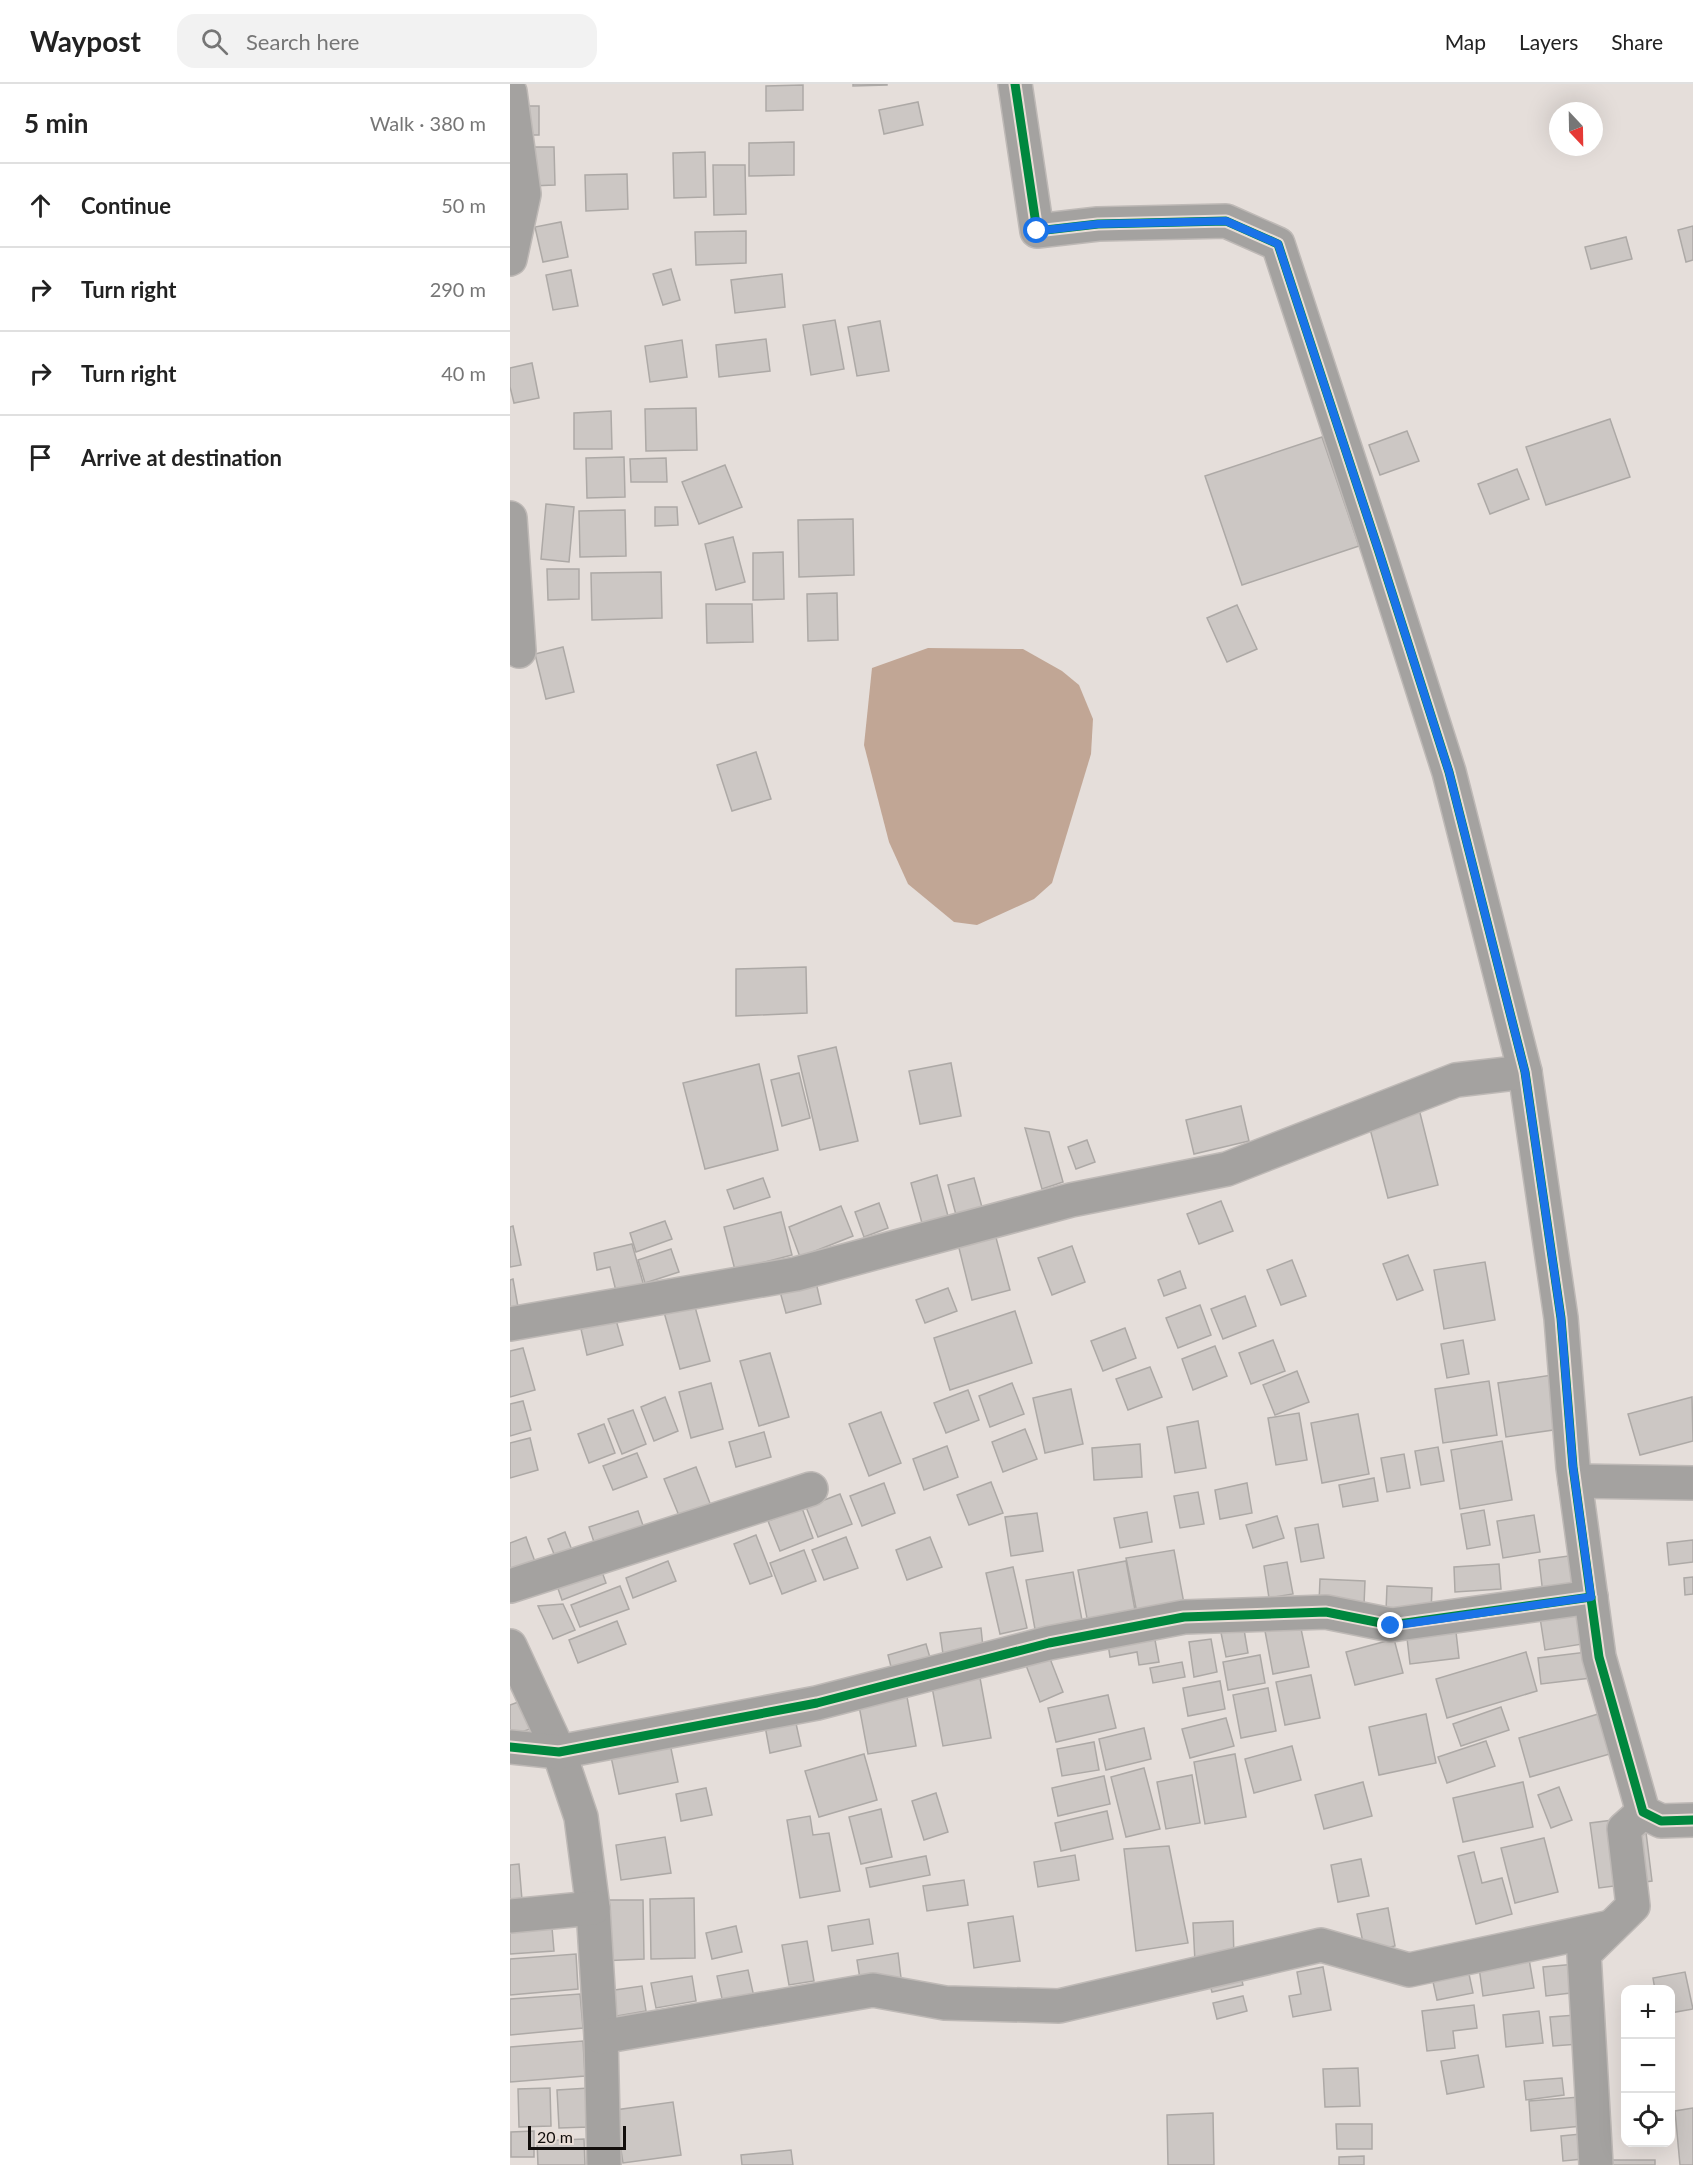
<!DOCTYPE html>
<html lang="en">
<head>
<meta charset="utf-8">
<style>
	:root { --surface:#fff; --page:#f2f2f2; --text:#222; --muted:#767676; --line:#e0e0e0 }
	body { margin:0; font-family:Lato,sans-serif; background:var(--page); color:var(--text) }
	.controls { position:absolute; right:18px; bottom:18px; display:grid; overflow:hidden; border-radius:12px; box-shadow:0 6px 24px #0002 }
	.controls button { width:54px; height:54px; display:grid; place-items:center; padding:0; border:0; border-bottom:2px solid var(--line); background:var(--surface); color:var(--text); font:30px sans-serif }
	.compass { position:absolute; left:1039px; top:18px; width:54px; height:54px; border-radius:50%; background:var(--surface); box-shadow:0 6px 24px #0002; rotate:158deg }
	.scale { position:absolute; left:18px; bottom:15px; width:98px; box-sizing:border-box; padding-left:6px; border:3px solid #120e0c; border-top:0; font-size:16px; line-height:21px; white-space:nowrap; color:#120e0c; -webkit-text-stroke:4px #e9ddd6; paint-order:stroke }
	.stop { position:absolute; width:18px; height:18px; margin:-14px; border:4px solid #1a73e8; border-radius:50%; background:#fff }
	.stop.end { background:#1a73e8; border-color:#fff; box-shadow:0 2px 6px #0008 }
	.list { margin:0; padding:0; list-style:none }
	h2 { display:flex; justify-content:space-between; align-items:center; height:78px; margin:0; padding:0 24px; font-size:26px }
	h2 small { font-size:20px; font-weight:400; color:var(--muted) }
	.list li { display:grid; grid-template-columns:39px 1fr auto; gap:18px; align-items:center; box-sizing:border-box; height:84px; padding:0 24px; border-top:2px solid var(--line) }
	.list b { display:block; font-size:22px; white-space:nowrap }
	.list em { font-size:20px; font-style:normal; color:var(--muted) }
	.icon { flex:none; width:33px; height:33px; fill:none; stroke:currentColor; stroke-width:2; stroke-linecap:round; stroke-linejoin:round }
	.map { position:relative; flex:none; width:1183px; height:2081px; overflow:hidden }
	header { display:flex; align-items:center; gap:36px; box-sizing:border-box; height:84px; padding:0 30px; background:var(--surface); border-bottom:2px solid var(--line) }
	header strong { font-size:28px }
	nav { display:flex; gap:33px; margin-inline-start:auto; font-size:21px }
	.search { width:420px; height:54px; background:var(--page); display:flex; align-items:center; gap:15px; box-sizing:border-box; padding:0 21px; border-radius:18px; color:var(--muted); font-size:22px }
	main { display:flex }
	aside { flex:1; background:var(--surface) }
	.map>svg:first-child { display:block }
	.water { fill:#c1a695 }
	.building { fill:#ccc7c4; stroke:#ada9a6; stroke-width:1.5 }
	.lines { fill:none; stroke-linecap:round; stroke-linejoin:round }
	.street-casing { stroke:#beb9b6; stroke-width:36 }
	.street { stroke:#a4a2a0; stroke-width:33 }
	.cycleway-casing { stroke:#e9ddd6; stroke-width:13 }
	.cycleway { stroke:#00873e; stroke-width:9 }
	.route { stroke:#1a73e8; stroke-width:8 }
</style>
</head>
<body>
<header>
<strong>Waypost</strong>
<div class="search"><svg class="icon" aria-label="search" viewBox="0 0 24 24"><circle cx="10" cy="10" r="6"/><path d="M15 15l6 6"/></svg>Search here</div>
<nav><a>Map</a><a>Layers</a><a>Share</a></nav>
</header>
<main>
<aside>
<h2>5 min<small>Walk · 380 m</small></h2>
<ul class="list">
<li><svg class="icon" aria-label="ahead" viewBox="0 0 24 24"><path d="M12 20V5M6 11l6-6 6 6"/></svg><div><b>Continue</b></div><em>50 m</em></li>
<li><svg class="icon" aria-label="right" viewBox="0 0 24 24"><path d="M7 20v-9h11M14 6l5 5-5 5"/></svg><div><b>Turn right</b></div><em>290 m</em></li>
<li><svg class="icon" aria-label="right" viewBox="0 0 24 24"><path d="M7 20v-9h11M14 6l5 5-5 5"/></svg><div><b>Turn right</b></div><em>40 m</em></li>
<li><svg class="icon" aria-label="arrive" viewBox="0 0 24 24"><path d="M6 21V4h12l-3 4 3 4H6"/></svg><div><b>Arrive at destination</b></div></li>
</ul>
</aside>
<div class="map">
<svg width="1183" height="2081" viewBox="0 0 1183 2081">
	<rect width="100%" height="100%" fill="#e5deda"/>
	<polygon class="water" points="418,564 513,565 552,587 569,601 583,635 581,670 542,799 524,815 467,841 444,838 398,800 379,758 354,661 362,584"/>
	<g class="building">
		<polygon points="343,0 377,0 377,1 343,2"/>
		<polygon points="293,1 293,26 256,27 256,2"/>
		<polygon points="408,18 413,41 374,50 369,26"/>
		<polygon points="10,22 29,22 29,51 11,51"/>
		<polygon points="284,58 284,91 239,92 239,59"/>
		<polygon points="19,63 44,63 45,101 20,102"/>
		<polygon points="195,68 196,113 164,114 163,69"/>
		<polygon points="203,81 235,81 236,130 204,131"/>
		<polygon points="117,90 118,125 76,127 75,91"/>
		<polygon points="51,138 58,173 33,178 25,143"/>
		<polygon points="1183,142 1183,176 1176,178 1168,146"/>
		<polygon points="236,147 236,179 186,181 185,148"/>
		<polygon points="1116,153 1122,175 1081,185 1075,163"/>
		<polygon points="161,185 170,216 153,221 143,190"/>
		<polygon points="61,186 68,222 43,226 36,191"/>
		<polygon points="272,190 275,223 225,229 221,196"/>
		<polygon points="325,236 334,285 301,291 293,241"/>
		<polygon points="370,237 379,287 347,292 338,243"/>
		<polygon points="256,255 260,287 209,293 206,261"/>
		<polygon points="172,256 177,293 140,298 135,262"/>
		<polygon points="22,279 29,314 4,319 0,303 0,284"/>
		<polygon points="186,324 187,366 136,367 135,325"/>
		<polygon points="101,327 102,365 64,365 64,329"/>
		<polygon points="1100,335 1120,393 1036,421 1016,363"/>
		<polygon points="897,347 909,377 870,391 859,361"/>
		<polygon points="812,353 849,462 732,501 695,392"/>
		<polygon points="114,373 115,413 77,414 76,374"/>
		<polygon points="156,374 157,398 121,398 120,375"/>
		<polygon points="215,381 232,423 189,440 172,398"/>
		<polygon points="1007,385 1019,415 980,430 968,400"/>
		<polygon points="36,420 64,423 59,478 31,475"/>
		<polygon points="145,423 167,423 168,441 145,442"/>
		<polygon points="115,426 116,472 70,473 69,427"/>
		<polygon points="343,435 344,491 289,493 288,436"/>
		<polygon points="223,453 235,498 206,506 195,460"/>
		<polygon points="273,468 274,515 243,516 243,469"/>
		<polygon points="37,485 69,485 69,515 38,516"/>
		<polygon points="151,488 152,534 82,536 81,489"/>
		<polygon points="327,509 328,556 298,557 297,510"/>
		<polygon points="196,520 242,520 243,558 197,559"/>
		<polygon points="727,521 747,565 717,578 697,534"/>
		<polygon points="53,563 64,608 36,615 25,570"/>
		<polygon points="246,668 261,715 222,727 207,681"/>
		<polygon points="296,883 297,929 226,932 226,885"/>
		<polygon points="326,963 348,1057 310,1066 288,972"/>
		<polygon points="441,979 451,1032 410,1040 399,987"/>
		<polygon points="249,980 268,1066 195,1085 173,999"/>
		<polygon points="289,989 300,1034 272,1042 261,996"/>
		<polygon points="731,1022 739,1057 684,1070 676,1036"/>
		<polygon points="909,1025 928,1101 878,1114 858,1037"/>
		<polygon points="515,1044 539,1048 553,1098 532,1105"/>
		<polygon points="577,1056 585,1078 566,1085 558,1063"/>
		<polygon points="427,1091 438,1132 412,1139 401,1099"/>
		<polygon points="253,1094 260,1113 224,1125 217,1106"/>
		<polygon points="464,1094 475,1134 449,1142 438,1101"/>
		<polygon points="711,1117 723,1147 689,1160 677,1130"/>
		<polygon points="369,1119 378,1144 354,1153 345,1128"/>
		<polygon points="331,1122 343,1152 290,1173 279,1143"/>
		<polygon points="271,1128 282,1171 225,1186 214,1143"/>
		<polygon points="155,1137 162,1155 126,1168 120,1149"/>
		<polygon points="3,1142 11,1181 0,1183 0,1143"/>
		<polygon points="485,1150 500,1206 462,1216 448,1160"/>
		<polygon points="122,1160 137,1213 109,1219 100,1183 87,1186 84,1169"/>
		<polygon points="562,1162 575,1198 542,1211 528,1174"/>
		<polygon points="161,1165 169,1188 135,1199 128,1176"/>
		<polygon points="898,1171 913,1206 887,1216 873,1180"/>
		<polygon points="782,1176 796,1212 771,1221 757,1186"/>
		<polygon points="975,1178 985,1236 934,1245 924,1186"/>
		<polygon points="670,1187 676,1204 654,1212 648,1196"/>
		<polygon points="305,1194 311,1220 276,1229 269,1204"/>
		<polygon points="3,1195 10,1234 0,1236 0,1196"/>
		<polygon points="438,1204 447,1227 415,1239 406,1216"/>
		<polygon points="182,1212 200,1277 170,1285 152,1221"/>
		<polygon points="735,1212 746,1242 713,1255 701,1225"/>
		<polygon points="690,1221 701,1251 668,1264 656,1234"/>
		<polygon points="505,1227 522,1279 440,1306 424,1254"/>
		<polygon points="106,1236 113,1261 77,1271 71,1245"/>
		<polygon points="615,1244 626,1274 593,1287 581,1257"/>
		<polygon points="763,1256 775,1287 741,1300 729,1269"/>
		<polygon points="953,1256 959,1290 937,1294 931,1260"/>
		<polygon points="705,1262 717,1292 683,1306 672,1275"/>
		<polygon points="13,1264 25,1306 0,1313 0,1267"/>
		<polygon points="260,1269 279,1333 249,1342 230,1277"/>
		<polygon points="640,1283 652,1313 618,1326 606,1295"/>
		<polygon points="787,1287 799,1318 765,1331 753,1301"/>
		<polygon points="1042,1291 1050,1345 996,1353 988,1299"/>
		<polygon points="979,1297 987,1351 933,1359 925,1305"/>
		<polygon points="201,1299 213,1345 181,1354 169,1308"/>
		<polygon points="502,1299 514,1330 480,1343 469,1312"/>
		<polygon points="561,1305 573,1360 535,1369 523,1314"/>
		<polygon points="458,1306 469,1336 436,1349 424,1319"/>
		<polygon points="155,1313 168,1347 144,1357 131,1323"/>
		<polygon points="1182,1313 1183,1357 1130,1371 1118,1330"/>
		<polygon points="13,1317 21,1346 0,1352 0,1320"/>
		<polygon points="123,1326 136,1360 112,1370 98,1335"/>
		<polygon points="371,1328 391,1379 359,1392 339,1340"/>
		<polygon points="789,1329 797,1376 766,1381 758,1334"/>
		<polygon points="848,1330 859,1390 812,1399 801,1339"/>
		<polygon points="688,1337 696,1384 665,1389 657,1343"/>
		<polygon points="94,1340 105,1369 79,1379 68,1350"/>
		<polygon points="515,1345 527,1375 493,1388 482,1358"/>
		<polygon points="254,1348 261,1373 226,1383 219,1358"/>
		<polygon points="20,1354 28,1386 0,1394 0,1359"/>
		<polygon points="992,1357 1002,1416 950,1425 941,1366"/>
		<polygon points="630,1360 632,1393 584,1396 582,1364"/>
		<polygon points="437,1362 448,1393 414,1406 403,1375"/>
		<polygon points="928,1363 934,1397 911,1401 905,1367"/>
		<polygon points="127,1369 137,1393 103,1406 93,1382"/>
		<polygon points="894,1370 900,1404 877,1408 871,1374"/>
		<polygon points="186,1383 203,1427 172,1439 154,1395"/>
		<polygon points="864,1394 868,1417 833,1423 829,1401"/>
		<polygon points="481,1398 493,1429 459,1441 447,1411"/>
		<polygon points="374,1399 385,1429 352,1442 340,1412"/>
		<polygon points="737,1399 742,1429 710,1435 705,1406"/>
		<polygon points="688,1408 694,1440 670,1444 664,1412"/>
		<polygon points="330,1410 342,1440 308,1453 296,1423"/>
		<polygon points="292,1424 303,1454 270,1467 258,1437"/>
		<polygon points="974,1426 980,1461 957,1465 951,1430"/>
		<polygon points="128,1427 137,1453 88,1470 79,1443"/>
		<polygon points="637,1428 642,1458 610,1464 604,1434"/>
		<polygon points="527,1429 533,1467 501,1472 495,1433"/>
		<polygon points="1024,1431 1030,1468 993,1474 987,1437"/>
		<polygon points="767,1432 774,1454 743,1464 736,1441"/>
		<polygon points="808,1440 814,1474 791,1478 785,1444"/>
		<polygon points="55,1448 65,1474 48,1480 38,1455"/>
		<polygon points="246,1451 262,1492 240,1500 224,1460"/>
		<polygon points="16,1453 28,1486 0,1496 0,1459"/>
		<polygon points="336,1453 348,1484 314,1496 302,1466"/>
		<polygon points="420,1453 432,1483 397,1496 386,1466"/>
		<polygon points="1183,1456 1183,1478 1159,1481 1157,1459"/>
		<polygon points="294,1466 306,1497 272,1510 260,1479"/>
		<polygon points="664,1466 675,1525 628,1534 616,1474"/>
		<polygon points="1066,1471 1070,1505 1033,1510 1029,1476"/>
		<polygon points="158,1477 166,1497 123,1514 116,1494"/>
		<polygon points="616,1477 627,1537 579,1545 568,1486"/>
		<polygon points="777,1478 783,1510 759,1514 754,1482"/>
		<polygon points="989,1480 991,1505 945,1508 944,1483"/>
		<polygon points="90,1482 96,1499 52,1516 46,1499"/>
		<polygon points="503,1483 517,1544 490,1550 476,1489"/>
		<polygon points="563,1488 574,1547 527,1556 516,1496"/>
		<polygon points="1183,1493 1183,1510 1175,1511 1174,1494"/>
		<polygon points="810,1495 855,1497 854,1521 809,1519"/>
		<polygon points="110,1502 119,1525 70,1543 61,1521"/>
		<polygon points="877,1502 922,1504 921,1529 876,1527"/>
		<polygon points="53,1520 65,1546 43,1555 28,1522"/>
		<polygon points="1072,1520 1079,1559 1035,1566 1029,1527"/>
		<polygon points="732,1534 738,1569 716,1573 709,1539"/>
		<polygon points="107,1537 116,1560 68,1579 59,1556"/>
		<polygon points="790,1540 799,1583 763,1590 755,1547"/>
		<polygon points="471,1544 474,1573 434,1577 430,1549"/>
		<polygon points="643,1545 649,1578 629,1581 627,1568 600,1573 597,1553"/>
		<polygon points="946,1548 949,1574 900,1580 897,1554"/>
		<polygon points="701,1555 707,1588 684,1593 679,1558"/>
		<polygon points="884,1555 893,1589 845,1601 836,1568"/>
		<polygon points="416,1560 423,1584 384,1594 378,1571"/>
		<polygon points="537,1567 553,1608 530,1618 514,1576"/>
		<polygon points="1016,1568 1027,1607 937,1634 926,1595"/>
		<polygon points="1077,1568 1081,1594 1031,1600 1028,1574"/>
		<polygon points="750,1571 755,1599 718,1606 713,1578"/>
		<polygon points="672,1578 675,1593 643,1599 640,1584"/>
		<polygon points="801,1591 810,1634 775,1641 766,1598"/>
		<polygon points="470,1594 481,1654 433,1662 422,1603"/>
		<polygon points="710,1597 715,1625 678,1632 673,1604"/>
		<polygon points="395,1602 406,1662 358,1670 347,1611"/>
		<polygon points="758,1604 766,1647 731,1654 723,1611"/>
		<polygon points="598,1611 606,1644 546,1658 538,1624"/>
		<polygon points="11,1617 20,1645 0,1652 0,1621"/>
		<polygon points="991,1623 999,1646 951,1662 943,1640"/>
		<polygon points="1098,1627 1110,1667 1020,1693 1009,1654"/>
		<polygon points="916,1630 926,1679 869,1691 859,1643"/>
		<polygon points="716,1634 724,1662 680,1674 672,1645"/>
		<polygon points="285,1635 291,1662 260,1669 255,1642"/>
		<polygon points="634,1644 641,1675 596,1686 589,1655"/>
		<polygon points="159,1655 168,1698 109,1710 100,1668"/>
		<polygon points="976,1657 985,1682 937,1699 928,1673"/>
		<polygon points="584,1658 589,1686 552,1692 547,1665"/>
		<polygon points="782,1662 791,1696 744,1709 735,1675"/>
		<polygon points="354,1670 367,1716 309,1733 295,1687"/>
		<polygon points="725,1670 736,1733 695,1740 684,1678"/>
		<polygon points="634,1684 650,1745 616,1753 601,1693"/>
		<polygon points="682,1691 690,1739 656,1745 647,1698"/>
		<polygon points="594,1692 600,1720 548,1732 542,1704"/>
		<polygon points="853,1698 862,1732 814,1745 805,1711"/>
		<polygon points="1013,1698 1023,1743 953,1758 943,1714"/>
		<polygon points="1049,1703 1062,1736 1041,1744 1028,1711"/>
		<polygon points="196,1704 202,1731 171,1737 166,1710"/>
		<polygon points="426,1709 438,1748 414,1756 402,1717"/>
		<polygon points="371,1725 382,1773 351,1780 339,1733"/>
		<polygon points="597,1727 603,1755 551,1767 545,1739"/>
		<polygon points="300,1732 303,1751 319,1749 330,1807 290,1814 277,1736"/>
		<polygon points="1134,1732 1142,1797 1089,1804 1080,1739"/>
		<polygon points="155,1753 161,1789 111,1796 106,1761"/>
		<polygon points="1034,1754 1048,1808 1005,1819 991,1764"/>
		<polygon points="659,1762 678,1859 626,1867 614,1765"/>
		<polygon points="964,1768 972,1799 992,1794 1002,1830 966,1840 948,1772"/>
		<polygon points="565,1771 569,1796 528,1803 524,1778"/>
		<polygon points="416,1772 420,1791 360,1803 356,1784"/>
		<polygon points="851,1775 859,1812 828,1818 821,1781"/>
		<polygon points="9,1780 12,1816 0,1817 0,1781"/>
		<polygon points="454,1796 458,1821 417,1827 413,1802"/>
		<polygon points="184,1814 185,1874 141,1875 140,1815"/>
		<polygon points="89,1816 133,1816 134,1875 90,1877"/>
		<polygon points="878,1824 885,1862 855,1868 847,1830"/>
		<polygon points="41,1832 44,1867 0,1870 0,1835"/>
		<polygon points="503,1832 510,1877 464,1884 458,1839"/>
		<polygon points="359,1835 363,1860 322,1867 318,1842"/>
		<polygon points="723,1837 724,1875 685,1878 683,1839"/>
		<polygon points="226,1842 232,1868 202,1875 196,1849"/>
		<polygon points="297,1857 304,1897 279,1901 272,1861"/>
		<polygon points="388,1869 391,1894 351,1901 347,1876"/>
		<polygon points="66,1870 68,1905 0,1911 0,1875"/>
		<polygon points="1019,1875 1024,1904 973,1912 969,1883"/>
		<polygon points="956,1876 963,1909 927,1916 920,1884"/>
		<polygon points="1066,1880 1069,1908 1036,1912 1033,1883"/>
		<polygon points="813,1883 821,1926 783,1933 779,1912 791,1910 787,1888"/>
		<polygon points="729,1885 733,1901 702,1908 698,1893"/>
		<polygon points="238,1886 244,1913 213,1919 207,1892"/>
		<polygon points="1175,1888 1183,1925 1160,1929 1160,1906 1145,1906 1143,1894"/>
		<polygon points="182,1892 186,1917 146,1924 141,1899"/>
		<polygon points="132,1902 136,1927 95,1934 91,1908"/>
		<polygon points="70,1910 73,1944 0,1951 0,1915"/>
		<polygon points="733,1912 737,1927 707,1935 703,1919"/>
		<polygon points="964,1921 967,1944 943,1947 945,1964 917,1967 912,1927"/>
		<polygon points="1029,1927 1033,1959 996,1963 993,1931"/>
		<polygon points="1066,1931 1069,1960 1043,1962 1040,1933"/>
		<polygon points="73,1957 75,1992 0,1998 0,1963"/>
		<polygon points="968,1971 974,2003 937,2010 931,1977"/>
		<polygon points="848,1984 850,2022 815,2023 813,1985"/>
		<polygon points="1052,1994 1054,2011 1016,2016 1014,1997"/>
		<polygon points="40,2004 41,2042 9,2043 8,2005"/>
		<polygon points="79,2004 80,2043 49,2044 47,2006"/>
		<polygon points="1070,2013 1072,2042 1021,2047 1019,2017"/>
		<polygon points="163,2018 171,2071 113,2079 105,2026"/>
		<polygon points="1183,2024 1183,2081 1170,2081 1165,2027"/>
		<polygon points="703,2029 704,2081 658,2081 657,2031"/>
		<polygon points="826,2040 862,2040 862,2065 827,2065"/>
		<polygon points="24,2047 24,2073 1,2073 1,2048"/>
		<polygon points="1071,2050 1073,2075 1053,2077 1051,2052"/>
		<polygon points="74,2055 75,2081 28,2081 27,2057"/>
		<polygon points="281,2066 283,2081 232,2081 231,2071"/>
		<polygon points="854,2072 854,2081 829,2081 829,2073"/>
		<rect x="1101" y="2076" width="44" height="5"/>
	</g>
	<g class="lines">
		<defs>
			<g id="street">
				<polyline points="505,0 527,147 588,140 716,137 768,160 868,465 939,688 1015,988 1051,1234 1063,1383 1089,1573 1133,1728 1151,1737 1183,1736"/>
				<polyline points="0,8 14,110 0,175"/>
				<polyline points="0,434 9,567"/>
				<polyline points="0,1240 286,1190 561,1116 717,1085 946,996 1015,988"/>
				<polyline points="1065,1397 1183,1399"/>
				<polyline points="0,1502 301,1405"/>
				<polyline points="0,1562 49,1668 71,1733 83,1824 91,1953 94,2081"/>
				<polyline points="0,1663 49,1668 307,1619 539,1559 674,1533 816,1528 881,1541 1081,1513"/>
				<polyline points="0,1832 83,1824"/>
				<polyline points="91,1953 363,1906 435,1919 549,1922 811,1861 899,1886 1101,1843"/>
				<polyline points="1086,2081 1074,1870 1123,1822 1114,1745 1133,1728"/>
			</g>
		</defs>
		<use href="#street" class="street-casing"/>
		<use href="#street" class="street"/>
		<defs>
			<g id="cycleway">
				<polyline points="505,0 527,147 588,140 716,137 768,160 868,465 939,688 1015,988 1051,1234 1063,1383 1089,1573 1133,1728 1151,1737 1183,1736"/>
				<polyline points="0,1663 49,1668 307,1619 539,1559 674,1533 816,1528 881,1541 1081,1513"/>
			</g>
		</defs>
		<use href="#cycleway" class="cycleway-casing"/>
		<use href="#cycleway" class="cycleway"/>
	</g>
	<g class="lines">
		<polyline class="route" points="527,147 588,140 716,137 768,160 868,465 939,688 1015,988 1051,1234 1063,1383 1081,1513 881,1542"/>
	</g>
</svg>
<div class="controls">
<button>+</button>
<button>−</button>
<button><svg class="icon" aria-label="locate" viewBox="0 0 24 24"><circle cx="12" cy="12" r="6"/><path d="M12 2v4M12 18v4M2 12h4M18 12h4"/></svg></button>
</div>
<svg class="compass" viewBox="-18 -18 36 36"><path d="M0-13l5 13h-10z" fill="#e53935"/><path d="M0 13l5-13h-10z" fill="#767676"/></svg>
<div class="scale">20 m</div>
<div class="stop" style="left:527px;top:147px"></div>
<div class="stop end" style="left:881px;top:1542px"></div>
</div>
</main>
</body>
</html>
